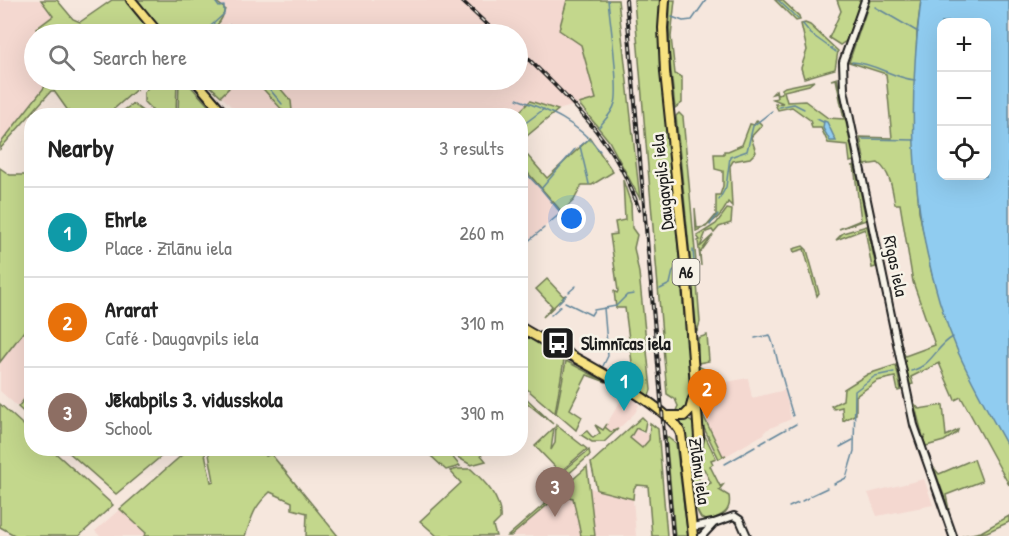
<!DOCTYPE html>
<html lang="en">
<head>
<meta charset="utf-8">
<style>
	:root { --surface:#fff; --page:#f6f6f6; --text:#222; --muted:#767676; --line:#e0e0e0; --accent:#ea580c }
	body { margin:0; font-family:"Patrick Hand",sans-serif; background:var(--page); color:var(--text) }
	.controls { position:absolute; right:18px; top:18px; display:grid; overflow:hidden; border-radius:12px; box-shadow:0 6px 24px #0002 }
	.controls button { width:54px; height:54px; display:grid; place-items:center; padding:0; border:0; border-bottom:2px solid var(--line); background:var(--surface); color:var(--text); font:30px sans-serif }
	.you { position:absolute; left:572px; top:219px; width:21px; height:21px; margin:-15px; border:4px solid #fff; border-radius:50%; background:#1a73e8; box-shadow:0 0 0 9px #1a73e833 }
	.badge { display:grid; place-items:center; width:39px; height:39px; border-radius:50%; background:var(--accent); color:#fff; font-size:20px; font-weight:700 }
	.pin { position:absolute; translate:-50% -50px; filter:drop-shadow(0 2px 3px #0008) }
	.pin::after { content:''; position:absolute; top:32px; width:21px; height:18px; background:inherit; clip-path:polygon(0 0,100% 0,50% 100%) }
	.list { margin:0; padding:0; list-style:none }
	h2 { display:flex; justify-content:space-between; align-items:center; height:78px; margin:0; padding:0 24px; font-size:26px }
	h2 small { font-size:20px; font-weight:400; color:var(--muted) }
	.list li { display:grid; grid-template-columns:39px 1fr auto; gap:18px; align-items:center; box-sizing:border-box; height:90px; padding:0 24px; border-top:2px solid var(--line) }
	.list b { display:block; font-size:22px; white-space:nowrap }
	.list p { margin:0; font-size:20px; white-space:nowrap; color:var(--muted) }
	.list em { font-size:20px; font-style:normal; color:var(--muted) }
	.icon { flex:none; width:33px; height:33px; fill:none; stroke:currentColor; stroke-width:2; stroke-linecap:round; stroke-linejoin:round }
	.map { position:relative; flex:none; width:1009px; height:536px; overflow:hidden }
	.search { position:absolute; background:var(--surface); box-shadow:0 6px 24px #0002; left:24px; top:24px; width:504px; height:66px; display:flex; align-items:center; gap:15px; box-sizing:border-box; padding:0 21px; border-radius:33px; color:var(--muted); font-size:22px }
	.panel { position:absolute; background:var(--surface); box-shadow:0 6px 24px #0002; left:24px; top:108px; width:504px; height:348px; border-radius:24px }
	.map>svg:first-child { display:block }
	.built { fill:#f4d8d0 }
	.green { fill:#c3d78c; stroke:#707a54; stroke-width:1.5; fill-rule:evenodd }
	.water { fill:#90ccf0; stroke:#62869b; stroke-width:1.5; fill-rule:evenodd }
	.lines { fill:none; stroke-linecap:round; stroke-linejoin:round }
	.stream { stroke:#62869b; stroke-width:1.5 }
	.secondary-casing { stroke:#1c1c1c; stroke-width:10 }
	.trunk-casing { stroke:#1c1c1c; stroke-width:12 }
	.secondary { stroke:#f7f3e8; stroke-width:6 }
	.trunk { stroke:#f7e281; stroke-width:8 }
	.rail-casing { stroke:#1c1c1c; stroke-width:4 }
	.rail { stroke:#f7f3e8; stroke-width:1.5; stroke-dasharray:4.5; stroke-linecap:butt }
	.labels { text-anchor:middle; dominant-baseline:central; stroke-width:5; stroke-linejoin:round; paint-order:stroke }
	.shield { fill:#f7f3e8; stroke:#5e5c59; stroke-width:1.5 }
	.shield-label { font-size:16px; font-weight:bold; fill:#1c1c1c }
	.street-label { font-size:18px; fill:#1c1c1c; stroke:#f7f3e8 }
	.poi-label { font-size:18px; font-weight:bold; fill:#1c1c1c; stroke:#f7f3e8; text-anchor:start }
</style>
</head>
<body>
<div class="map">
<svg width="1009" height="536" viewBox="0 0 1009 536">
	<rect width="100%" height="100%" fill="#f6e7dd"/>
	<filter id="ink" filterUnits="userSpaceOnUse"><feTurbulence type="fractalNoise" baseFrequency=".0167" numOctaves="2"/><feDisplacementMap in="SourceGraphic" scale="12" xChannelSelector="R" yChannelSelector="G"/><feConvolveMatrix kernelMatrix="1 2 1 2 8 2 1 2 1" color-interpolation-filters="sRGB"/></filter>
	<g filter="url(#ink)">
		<g class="built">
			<polygon points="0,0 41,0 53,16 36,29 40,34 34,34 34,80 50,80 0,144"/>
			<polygon points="214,0 567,0 559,30 581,45 596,99 558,110 530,101 516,116 240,115 221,96 229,88 221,80 255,80 287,114 285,94 273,80 518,80 518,34 233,34 228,23 222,27 220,23 224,14"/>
			<polygon points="520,165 562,212 530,239 521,228"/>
			<polygon points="25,330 31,336 31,391 18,407 0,391 0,362"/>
			<polygon points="748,378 752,398 785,390 791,419 766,430 764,434 724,457 703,415 700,387"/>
			<polygon points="625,394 639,405 635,413 610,437 603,430"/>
			<polygon points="636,428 642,433 648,433 650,440 641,449 630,438"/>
			<polygon points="924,479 933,505 877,516 868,493"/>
			<polygon points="589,488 633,499 636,536 595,536"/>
			<polygon points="559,495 573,498 581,536 511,536"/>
			<polygon points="120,509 146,533 144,536 100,536 95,531"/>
		</g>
		<g class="green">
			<polygon points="41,0 57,0 73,19 80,22 112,0 125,0 153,34 40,34 36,29 53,16"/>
			<path d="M137 0H214L225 9C218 40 189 35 165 34Z"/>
			<polygon points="567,0 618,0 640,199 609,141 579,104 596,99 581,45 559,30"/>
			<polygon points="634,0 660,0 660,40 684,315 689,339 690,404 684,413 675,413 678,406 675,399 667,394"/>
			<polygon points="670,0 675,0 671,37 675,74 682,77 682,103 675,108 669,53"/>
			<polygon points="775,0 782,0 799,16 800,20 796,21"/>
			<polygon points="837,0 862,0 846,41 840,45 829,38 841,11"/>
			<path d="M870 0H921L917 32 914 116 919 211 932 274 958 351 1009 449V485L961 397 955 400 939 363 911 377 913 384 910 385 901 346 905 356 935 345 913 282 900 204H895C892 189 891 173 878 163L865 165 860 137 892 138 886 74 849 62Z"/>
			<polygon points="805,23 810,25 838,51 835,69 804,78 801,68 807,50 801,24"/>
			<polygon points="837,78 854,161 850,162 848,145 828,143 821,128 812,128 810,120 792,107 778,110 775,104 783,103 773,99 777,98 776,93 772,94 776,90 777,94 782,93 782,89 785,87 814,81 809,85 784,91 787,102 805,101 828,118 844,119 836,79 831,80"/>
			<polygon points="50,80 147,80 107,115 71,115 54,91 51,91 0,149 0,144"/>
			<polygon points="155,80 177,80 176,115 157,115 144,102 144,92"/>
			<polygon points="179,80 185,80 217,115 178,115"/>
			<polygon points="215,80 221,80 229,88 221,96 209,85"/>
			<polygon points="255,80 273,80 291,101 292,111 285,113"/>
			<polygon points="530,101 558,110 521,141 520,116 516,115"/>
			<polygon points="133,104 148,115 117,115"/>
			<polygon points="679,113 683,117 697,273 692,277 676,116"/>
			<path d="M757 120 762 125 751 137 756 152 750 158 733 161 730 166 732 206 728 202C722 217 711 225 696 231L695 208 697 228 706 227 716 215V195H720L723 186V171L715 169 714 154H724V151H728L742 145 750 124 754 125Z"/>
			<polygon points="590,138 613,172 592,185 582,185 574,200 562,212 521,165 521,148 547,178"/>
			<polygon points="855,165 866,220 839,229 861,220 854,166 851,166"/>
			<polygon points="0,168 10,175 32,175 31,336 25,330 0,362"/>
			<polygon points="623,180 631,204 632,228 637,235 634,248 639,273 651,390 649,396 615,376 627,381 633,370 625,308 616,308 614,291 617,293 618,291 610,235 617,234 615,222 625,220"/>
			<polygon points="727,209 732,210 731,223 719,227 714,233 712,230 706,232 700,247 713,235 700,253 701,266 698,241 700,240 697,236 716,224"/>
			<polygon points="867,226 876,267 872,268 865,229 836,240 843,233"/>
			<polygon points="803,246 807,250 819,293 817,296 804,249 794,252 793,249"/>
			<polygon points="547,279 563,296 566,295 543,317 552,306 536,289"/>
			<polygon points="697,283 700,322 697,332 692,284"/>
			<polygon points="521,333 564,360 555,413 521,384"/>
			<polygon points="707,335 709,361 698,363 698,338"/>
			<polygon points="566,361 606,382 587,375 570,409 582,417 576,430 556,413"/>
			<polygon points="896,365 901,390 898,391 895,377 877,381 856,396 856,414 843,421 842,407 834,409 831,406 843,400 844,389 868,374"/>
			<polygon points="698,366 704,369 704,378 708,377 708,373 711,373 711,387 700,389"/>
			<polygon points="31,391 31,419 18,407"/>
			<polygon points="523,395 553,424 521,398"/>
			<polygon points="914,403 919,409 943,405 946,436 958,430 957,433 944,441 926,446 923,439 926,436 923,437"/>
			<polygon points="0,404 31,432 32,448 51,449 113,505 79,536 16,536 0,527"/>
			<polygon points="701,411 723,456 726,455 719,459 703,426"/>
			<polygon points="642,417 646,421 644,432 636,428 630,438 642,448 649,440 650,423 658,429 667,536 652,536 648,486 637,485 634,488 633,499 597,490 591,463"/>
			<path d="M685 418 695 424C695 435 696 442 686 447L680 420Z"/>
			<polygon points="607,424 605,427 611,432 618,429 604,442 592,442 581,435 587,431 593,438 600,433 595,425 603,430"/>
			<polygon points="556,425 587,449 560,472 535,446 554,428 551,450 555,443"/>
			<path d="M701 428 716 458 711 460 713 464 710 466 720 486 723 485 719 490 729 496C732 512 722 516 707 521L701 518C693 506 689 479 692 465 697 447 703 450 701 428ZM700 469H704L711 483 703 487 696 473Z"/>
			<polygon points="666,436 676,444 688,536 675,536"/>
			<path d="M190 448 204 449 211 482 214 481 208 449H261L266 456 271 454 338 536H306L307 513 292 509V502L270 492C253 508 253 515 245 536H144L146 533 120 509Z"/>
			<polygon points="65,449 170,449 116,494"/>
			<polygon points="428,449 446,449 460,466 446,470 431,456"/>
			<polygon points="449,449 476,449 486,461 471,465 457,457"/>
			<polygon points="589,450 590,455 565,477 561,473"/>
			<polygon points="974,459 982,481 946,495 949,510 934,468 939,474"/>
			<polygon points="587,467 595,536 581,536 573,498 559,495 511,536 508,536"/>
			<path d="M458 469H471C484 481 502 498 500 519L493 526 496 536H437L420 521 461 483 450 471Z"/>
			<polygon points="1009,516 1009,522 987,532 962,536 981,532"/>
		</g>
		<g class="water">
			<path d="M921 0H1009V449C991 417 973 385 958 352 911 242 906 117 921 0ZM942 22H986V176H942Z"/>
			<polygon points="824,121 827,122 836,141 830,141 823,128"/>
		</g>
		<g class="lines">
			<g class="stream">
				<polyline points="778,0 798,19"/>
				<polyline points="875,7 918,32"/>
				<polyline points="672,17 683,21 692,20 706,0"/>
				<polyline points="803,24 811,34 836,52"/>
				<polyline points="202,34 224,14 224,6 219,7 214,0"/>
				<polyline points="219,34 230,25"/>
				<path d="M852 62C875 63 893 78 915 80"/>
				<polyline points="262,80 282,104"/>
				<path d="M517 99C550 111 577 122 600 151"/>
				<polyline points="779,107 794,104 804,109"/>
				<polyline points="817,119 823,122"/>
				<polyline points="520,127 544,109"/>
				<path d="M599 127C605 120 613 112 615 103 620 89 610 21 608 0"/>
				<polyline points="862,139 915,140"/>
				<polyline points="520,167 540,188"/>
				<polyline points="589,184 580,146 589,139"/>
				<polyline points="719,200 726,187 730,157 747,151 753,126 772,111"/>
				<polyline points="549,223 561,213 541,189 575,149"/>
				<polyline points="710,225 718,214"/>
				<polyline points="520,248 544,228"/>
				<polyline points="693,250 694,263"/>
				<polyline points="660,289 670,284 673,271 678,266"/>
				<polyline points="569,292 576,286"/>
				<polyline points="565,302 591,315 594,310 616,306 627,295 634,294"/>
				<polyline points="558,303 566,295"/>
				<polyline points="551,315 561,306"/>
				<polyline points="755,338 770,335 774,347"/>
				<polyline points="775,350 779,367"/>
				<polyline points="603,366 608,356 604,308"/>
				<polyline points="780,369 785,387"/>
				<path d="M911 371C932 366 936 346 953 337"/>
				<polyline points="785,389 793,416"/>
				<polyline points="789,428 796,424"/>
				<polyline points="770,438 786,429"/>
				<polyline points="760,444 767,440"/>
				<polyline points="840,447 853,440"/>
				<polyline points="725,464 755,447"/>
				<polyline points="834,484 846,478 854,451 855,391 875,376 894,372"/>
				<polyline points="810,496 827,488"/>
				<polyline points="802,501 808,498"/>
				<polyline points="789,507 798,503"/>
			</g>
			<defs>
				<g id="secondary">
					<polyline points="865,0 843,62 844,90 914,425 953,536"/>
					<polyline points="692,527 713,523"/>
					<polyline points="702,536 714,523 734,516 740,520 747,536"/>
				</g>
				<g id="trunk">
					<polyline points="131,0 159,34"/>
					<polyline points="665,0 663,28 665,72 687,282 699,437 697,449 684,464"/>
					<polyline points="195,80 226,116"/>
					<path d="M520 327C552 347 671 404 681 434L693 536"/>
					<polyline points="669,416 684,416 690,410 693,399"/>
				</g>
			</defs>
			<use href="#secondary" class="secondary-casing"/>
			<use href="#trunk" class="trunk-casing"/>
			<use href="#secondary" class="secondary"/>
			<use href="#trunk" class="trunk"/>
			<defs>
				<g id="rail">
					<polyline points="461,0 497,34"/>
					<polyline points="626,0 673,536"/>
					<path d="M518 49C567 97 618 142 639 210"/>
				</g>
			</defs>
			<use href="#rail" class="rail-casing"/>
			<use href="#rail" class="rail"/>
		</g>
	</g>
	<defs>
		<symbol id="bus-square" viewBox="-11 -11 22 22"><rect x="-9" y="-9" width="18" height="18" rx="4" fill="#1c1c1c" stroke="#f7f3e8"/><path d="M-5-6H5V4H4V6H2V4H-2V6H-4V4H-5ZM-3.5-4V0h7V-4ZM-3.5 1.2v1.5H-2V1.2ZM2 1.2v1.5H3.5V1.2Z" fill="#fff"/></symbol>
	</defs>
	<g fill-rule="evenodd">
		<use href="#bus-square" x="539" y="324" width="38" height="38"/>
	</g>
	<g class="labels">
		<rect class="shield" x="672.5" y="259" width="27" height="26" rx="4.5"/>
		<g class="shield-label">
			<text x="686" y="272">A6</text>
		</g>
		<g class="street-label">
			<text transform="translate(662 182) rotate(-96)">Daugavpils iela</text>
			<text transform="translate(896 266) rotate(78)">Rīgas iela</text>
			<text transform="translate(700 471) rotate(82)">Zīlānu iela</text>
		</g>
		<g class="poi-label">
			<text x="581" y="343">Slimnīcas iela</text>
		</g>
	</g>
</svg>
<div class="controls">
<button>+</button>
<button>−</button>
<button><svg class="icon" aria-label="locate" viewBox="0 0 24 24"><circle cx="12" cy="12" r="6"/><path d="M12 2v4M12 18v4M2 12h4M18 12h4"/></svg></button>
</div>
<div class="you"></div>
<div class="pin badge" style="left:624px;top:411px;background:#0f9aa8">1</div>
<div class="pin badge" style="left:707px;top:419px;background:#e8710a">2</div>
<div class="pin badge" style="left:555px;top:517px;background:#8d6e63">3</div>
<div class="search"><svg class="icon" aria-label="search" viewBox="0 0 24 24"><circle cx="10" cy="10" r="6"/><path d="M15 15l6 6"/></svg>Search here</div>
<section class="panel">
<h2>Nearby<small>3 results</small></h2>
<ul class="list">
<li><span class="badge" style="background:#0f9aa8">1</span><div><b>Ehrle</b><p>Place · Zīlānu iela</p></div><em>260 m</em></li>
<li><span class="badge" style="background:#e8710a">2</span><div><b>Ararat</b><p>Café · Daugavpils iela</p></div><em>310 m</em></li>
<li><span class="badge" style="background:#8d6e63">3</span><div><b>Jēkabpils 3. vidusskola</b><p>School</p></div><em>390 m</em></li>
</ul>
</section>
</div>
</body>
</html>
